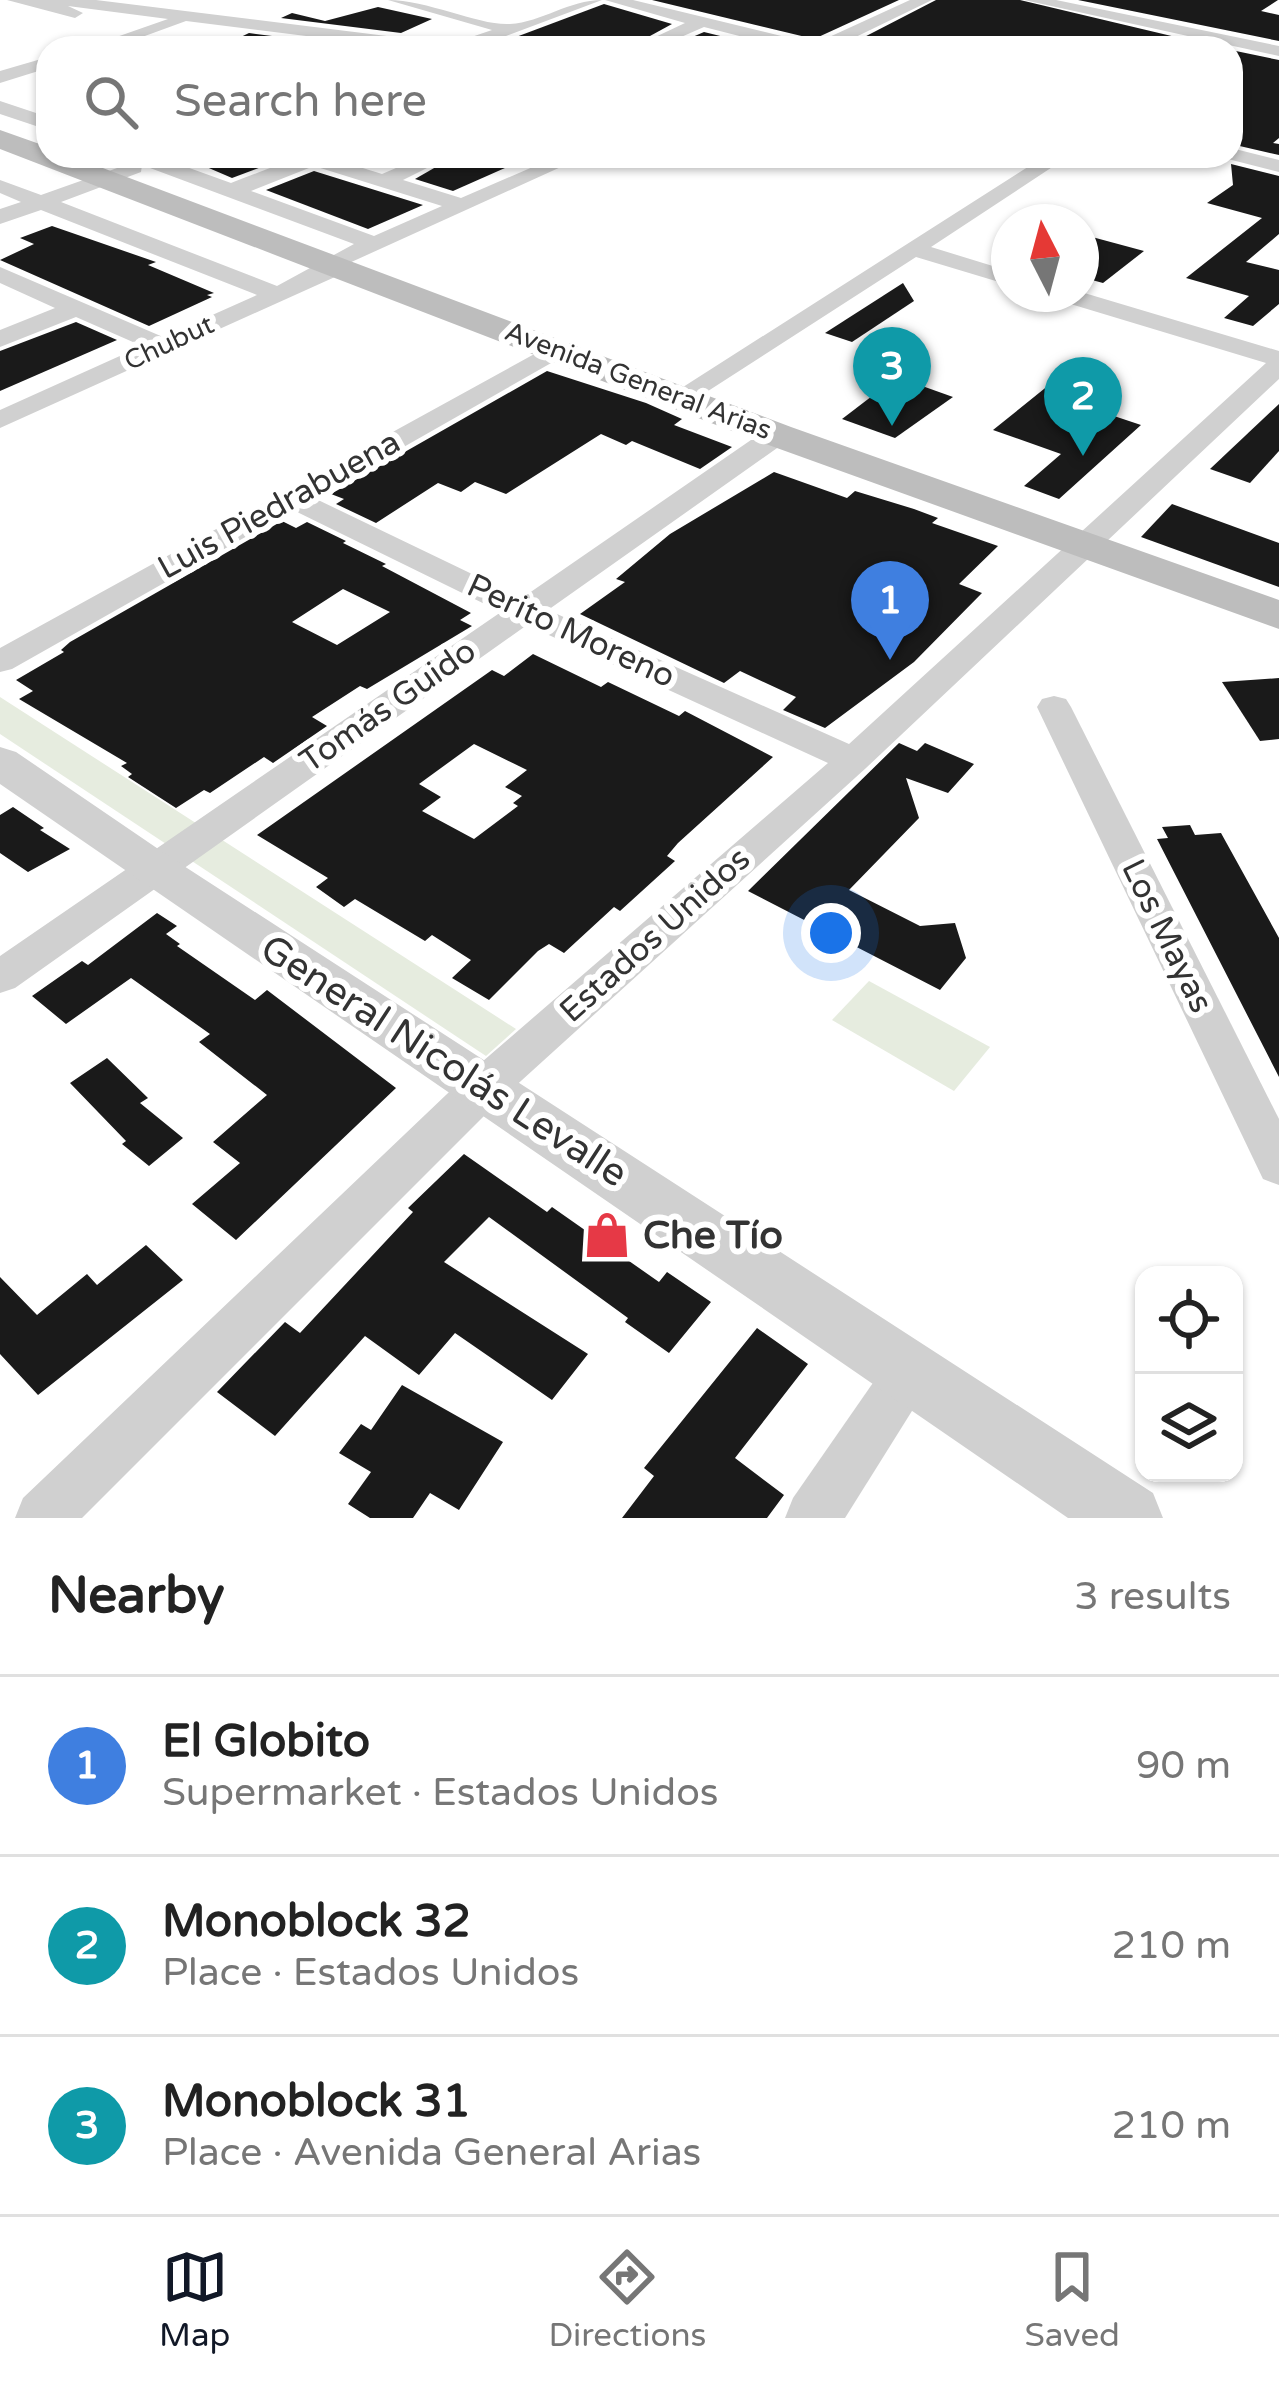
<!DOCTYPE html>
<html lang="en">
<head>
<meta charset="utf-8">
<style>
	:root { --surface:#fff; --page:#f6f6f6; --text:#222; --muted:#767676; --line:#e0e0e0; --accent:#111827 }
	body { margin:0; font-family:"Varela Round",sans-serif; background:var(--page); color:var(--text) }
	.controls { position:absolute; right:36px; bottom:36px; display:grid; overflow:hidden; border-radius:24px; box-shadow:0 3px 9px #0004 }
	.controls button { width:108px; height:108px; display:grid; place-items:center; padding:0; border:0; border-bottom:3px solid var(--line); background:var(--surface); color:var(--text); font:60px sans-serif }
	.compass { position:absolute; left:991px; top:204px; width:108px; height:108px; border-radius:50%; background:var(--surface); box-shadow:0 3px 9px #0004; rotate:354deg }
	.you { position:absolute; left:831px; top:933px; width:42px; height:42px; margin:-30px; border:9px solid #fff; border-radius:50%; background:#1a73e8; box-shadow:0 0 0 18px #1a73e833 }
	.badge { display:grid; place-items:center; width:78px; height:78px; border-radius:50%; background:var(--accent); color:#fff; font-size:39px; font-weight:700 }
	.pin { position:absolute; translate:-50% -99px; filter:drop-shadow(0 3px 6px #0008) }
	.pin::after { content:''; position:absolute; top:63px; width:42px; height:36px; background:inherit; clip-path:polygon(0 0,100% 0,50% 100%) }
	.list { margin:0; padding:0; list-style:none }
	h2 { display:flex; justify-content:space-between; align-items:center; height:156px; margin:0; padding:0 48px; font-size:51px }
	h2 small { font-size:39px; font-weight:400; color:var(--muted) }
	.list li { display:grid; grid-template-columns:78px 1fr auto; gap:36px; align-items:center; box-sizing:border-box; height:180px; padding:0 48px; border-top:3px solid var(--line) }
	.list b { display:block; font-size:45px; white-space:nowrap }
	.list p { margin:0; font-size:39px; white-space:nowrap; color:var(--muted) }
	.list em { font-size:39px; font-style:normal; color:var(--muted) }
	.icon { flex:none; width:66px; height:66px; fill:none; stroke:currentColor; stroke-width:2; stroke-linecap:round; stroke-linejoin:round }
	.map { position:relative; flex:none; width:1279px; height:1518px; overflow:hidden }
	.search { position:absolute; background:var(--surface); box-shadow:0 3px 9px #0004; left:36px; right:36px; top:36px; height:132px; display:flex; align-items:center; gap:30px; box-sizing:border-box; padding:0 42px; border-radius:36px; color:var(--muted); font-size:45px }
	.sheet { height:696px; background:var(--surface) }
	nav { display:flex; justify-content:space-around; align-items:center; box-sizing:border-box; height:168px; border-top:3px solid var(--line); background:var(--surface); font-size:33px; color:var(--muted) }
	nav a { display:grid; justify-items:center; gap:6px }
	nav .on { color:var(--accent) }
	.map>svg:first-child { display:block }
	.green { fill:#e6ecdf }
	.building { fill:#1a1a1a; fill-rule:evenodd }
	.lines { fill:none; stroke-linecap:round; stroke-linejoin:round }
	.minor { fill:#d0d0d0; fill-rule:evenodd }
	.tertiary { fill:#d0d0d0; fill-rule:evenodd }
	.secondary { fill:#bdbdbd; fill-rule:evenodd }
	.labels { text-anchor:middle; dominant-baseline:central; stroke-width:12; stroke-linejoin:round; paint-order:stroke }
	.far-street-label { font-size:27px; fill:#333; stroke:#fff }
	.street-label { font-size:33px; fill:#333; stroke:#fff }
	.near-street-label { font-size:39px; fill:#333; stroke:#fff }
	.near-poi-label { font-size:39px; font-weight:bold; fill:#333; stroke:#fff; text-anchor:start }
</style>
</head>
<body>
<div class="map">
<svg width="1279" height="1518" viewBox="0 0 1279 1518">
	<rect width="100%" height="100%" fill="#fff"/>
	<g class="green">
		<polygon points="0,697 516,1029 486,1056 0,734"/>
		<polygon points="869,981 990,1047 954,1091 832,1020"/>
	</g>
	<g class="building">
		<polygon points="652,0 899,0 814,39"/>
		<polygon points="936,0 1020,0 1222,48 843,48"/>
		<polygon points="1078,0 1278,0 1261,11 1279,15 1279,41"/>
		<polygon points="604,4 672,24 628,48 489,47"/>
		<polygon points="378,7 432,19 401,33 281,18 292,13 325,21"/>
		<polygon points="704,32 769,48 667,48"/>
		<polygon points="249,33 360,47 360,48 218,48"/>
		<polygon points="1231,50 1279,60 1279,138 1273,143 1279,144 1279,155 1231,144 1231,63 1236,59 1231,58"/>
		<polygon points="181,156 278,156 285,158 232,178"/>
		<polygon points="455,156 532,156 453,191 415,179"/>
		<polygon points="1231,164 1279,176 1279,234 1246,262 1279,270 1279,304 1253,326 1224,318 1249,296 1186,278 1262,218 1207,203 1233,185"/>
		<polygon points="314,171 423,205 368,229 266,190"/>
		<polygon points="52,226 156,262 148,265 214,293 207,295 212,297 149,326 0,260 34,244 20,238"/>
		<polygon points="1081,234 1144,251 1103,283 1081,277"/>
		<polygon points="903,283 914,301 852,342 825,333"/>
		<polygon points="76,322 117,340 0,391 0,351"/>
		<polygon points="1075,364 1107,373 1072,402 1141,425 1059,499 1024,486 1061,454 993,430"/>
		<polygon points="547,371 646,403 682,419 674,425 732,447 700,469 632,441 626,445 601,434 506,494 475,482 461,492 438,483 376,523 336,504 344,499 331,494"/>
		<polygon points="897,377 953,397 895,438 842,419"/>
		<polygon points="1279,404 1279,451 1250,483 1210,469"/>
		<polygon points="774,472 847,498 855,491 914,509 938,518 932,523 998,546 959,584 982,593 914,662 825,728 783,710 796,697 740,671 724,683 580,614 625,582 616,579 670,534"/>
		<polygon points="1172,504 1279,543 1279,587 1141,537"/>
		<path d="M282 521 296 528 307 522 346 541 343 543 386 564 382 566 471 613 460 620 472 626 367 689 360 686 312 717 327 726 273 763 264 757 210 793 204 790 176 808 128 777 132 774 121 766 127 763 19 699 33 691 16 680 64 652 61 650 70 642ZM343 589 390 612 337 645 292 622Z"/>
		<path d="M533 654 601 687 608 682 679 716 685 711 773 757 678 843 667 856 675 861 620 911 614 907 564 953 549 944 538 951 489 1000 452 978 471 960 432 935 425 941 355 899 344 907 316 887 328 878 257 835 492 670 504 676ZM474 744 527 770 505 787 522 796 513 803 518 806 474 839 422 811 441 797 419 784Z"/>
		<polygon points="1279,678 1279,739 1260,741 1222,682"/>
		<polygon points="899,743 917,751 925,743 974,764 948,793 906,778 919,818 849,890 920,926 955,923 966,958 940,990 748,891"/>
		<polygon points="13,807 44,828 40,830 70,849 28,872 0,853 0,815"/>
		<polygon points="1190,825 1195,835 1221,833 1279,938 1279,1077 1157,839 1168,838 1162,827"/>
		<polygon points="157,913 177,926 166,934 180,944 177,946 255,1000 267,990 396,1088 236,1240 192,1204 240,1163 213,1142 267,1095 199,1042 210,1034 131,978 66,1024 32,996 82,961 88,965"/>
		<polygon points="107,1058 148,1098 140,1103 183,1138 149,1166 122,1144 126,1141 70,1083"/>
		<polygon points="464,1154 547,1212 552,1207 659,1282 667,1272 711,1302 669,1353 625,1322 628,1318 489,1217 444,1262 588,1354 552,1400 455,1333 419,1375 365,1336 275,1436 217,1392 285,1322 300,1333 413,1212 408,1208"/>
		<polygon points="146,1245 183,1280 38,1395 0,1354 0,1277 37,1315 87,1274 97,1285"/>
		<polygon points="757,1328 808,1364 735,1458 784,1495 767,1518 622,1518 654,1476 644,1468"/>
		<polygon points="402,1385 503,1442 459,1510 430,1493 413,1518 370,1518 348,1504 371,1472 339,1453 361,1424 371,1430"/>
	</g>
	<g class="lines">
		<g class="minor">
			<path d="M7 0H96L451 44 492 30 388 0C428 0 480 26 510 24 542 22 569 0 602 0L474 48H402L186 21 112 48H85L168 19 68 6 83 13 75 18Z"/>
			<polygon points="605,0 633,0 814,44 910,0 932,0 833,48 787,48 704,27 656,48 632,48 685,23"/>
			<polygon points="1024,0 1056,0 1279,46 1279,56"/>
			<polygon points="48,57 48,68 0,83 0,71"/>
			<polygon points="0,101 48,117 48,130 0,114"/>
			<polygon points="1231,148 1279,160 1279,172 1224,158 1231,156"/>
			<path d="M127 156H156L231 183C307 154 305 150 382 174L424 156H451L403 180 461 198 558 156H585L347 264 346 272 0 428V410L142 346 76 317 0 347V330L55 308 0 283V267L163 337 257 295 41 210 0 224V209L21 202 0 193V180L41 195 134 162ZM142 165 354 244 277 286 61 202 141 172ZM314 166 442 206 374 236 251 191Z"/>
			<polygon points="1045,156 1069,156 931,247 1009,271 1009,285 916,257 691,402 682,404 669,396"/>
			<polygon points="1081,292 1279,351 1279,379 866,768 500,1100 82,1518 15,1518 23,1498 468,1074 828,763 527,625 15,988 0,993 0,956 501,612 293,510 12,669 0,672 0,648 558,341 567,344 571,349 567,354 314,498 522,598 767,429 787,429 791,435 787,441 548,610 849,744 1266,363 1054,299 1050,294"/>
			<polygon points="1054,696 1066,699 1071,707 1279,1119 1279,1185 1263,1179 1037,707 1042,699"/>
			<polygon points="911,1347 929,1354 937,1371 845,1518 785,1518 793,1498 893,1354"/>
		</g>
		<polygon class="tertiary" points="0,747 16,752 170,857 1153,1493 1163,1518 1068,1518 0,784"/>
		<polygon class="secondary" points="0,130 48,147 48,156 71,156 791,427 1279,600 1279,629 763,443 0,149"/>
	</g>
	<defs>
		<symbol id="shop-bare" viewBox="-9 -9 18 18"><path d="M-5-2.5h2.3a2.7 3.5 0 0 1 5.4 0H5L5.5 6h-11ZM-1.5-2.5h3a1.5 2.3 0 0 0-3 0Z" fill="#e63946" stroke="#fff" stroke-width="2.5" paint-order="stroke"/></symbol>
	</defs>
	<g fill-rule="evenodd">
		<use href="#shop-bare" x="574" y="1202" width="66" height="66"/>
	</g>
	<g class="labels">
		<g class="far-street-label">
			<text transform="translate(169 343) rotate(-25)">Chubut</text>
			<text transform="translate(638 381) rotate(21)">Avenida General Arias</text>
		</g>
		<g class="street-label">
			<text transform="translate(279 505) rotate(-29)">Luis Piedrabuena</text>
			<text transform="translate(571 631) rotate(25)">Perito Moreno</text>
			<text transform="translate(388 706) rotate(-35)">Tomás Guido</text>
			<text transform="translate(655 935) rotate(-42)">Estados Unidos</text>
			<text transform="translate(1167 936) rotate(64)">Los Mayas</text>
		</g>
		<g class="near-street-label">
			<text transform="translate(444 1061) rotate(33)">General Nicolás Levalle</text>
		</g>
		<g class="near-poi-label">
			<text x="643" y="1235">Che Tío</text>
		</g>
	</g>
</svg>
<div class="controls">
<button><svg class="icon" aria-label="locate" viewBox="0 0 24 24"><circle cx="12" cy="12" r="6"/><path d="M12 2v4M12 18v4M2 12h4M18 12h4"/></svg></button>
<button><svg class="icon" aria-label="layers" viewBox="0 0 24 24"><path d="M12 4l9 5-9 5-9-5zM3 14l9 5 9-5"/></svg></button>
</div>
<svg class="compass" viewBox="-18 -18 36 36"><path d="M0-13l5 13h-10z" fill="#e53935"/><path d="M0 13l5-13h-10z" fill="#767676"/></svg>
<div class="you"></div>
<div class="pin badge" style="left:890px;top:660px;background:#3f7fe0">1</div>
<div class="pin badge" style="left:1083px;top:456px;background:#0f9aa8">2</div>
<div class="pin badge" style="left:892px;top:426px;background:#0f9aa8">3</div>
<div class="search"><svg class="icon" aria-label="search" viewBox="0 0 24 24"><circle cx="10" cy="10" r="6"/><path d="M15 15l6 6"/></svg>Search here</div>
</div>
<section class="sheet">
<h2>Nearby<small>3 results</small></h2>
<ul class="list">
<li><span class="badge" style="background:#3f7fe0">1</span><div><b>El Globito</b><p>Supermarket · Estados Unidos</p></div><em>90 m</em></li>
<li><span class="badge" style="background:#0f9aa8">2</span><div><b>Monoblock 32</b><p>Place · Estados Unidos</p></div><em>210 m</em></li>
<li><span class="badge" style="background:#0f9aa8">3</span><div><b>Monoblock 31</b><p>Place · Avenida General Arias</p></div><em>210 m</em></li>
</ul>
</section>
<nav>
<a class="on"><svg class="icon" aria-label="map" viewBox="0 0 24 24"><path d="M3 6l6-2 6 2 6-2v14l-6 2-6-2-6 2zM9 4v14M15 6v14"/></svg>Map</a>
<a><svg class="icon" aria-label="directions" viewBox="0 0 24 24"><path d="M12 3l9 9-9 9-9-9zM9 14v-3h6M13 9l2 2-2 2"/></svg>Directions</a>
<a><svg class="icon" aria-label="saved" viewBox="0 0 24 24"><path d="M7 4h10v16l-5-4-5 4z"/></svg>Saved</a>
</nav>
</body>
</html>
